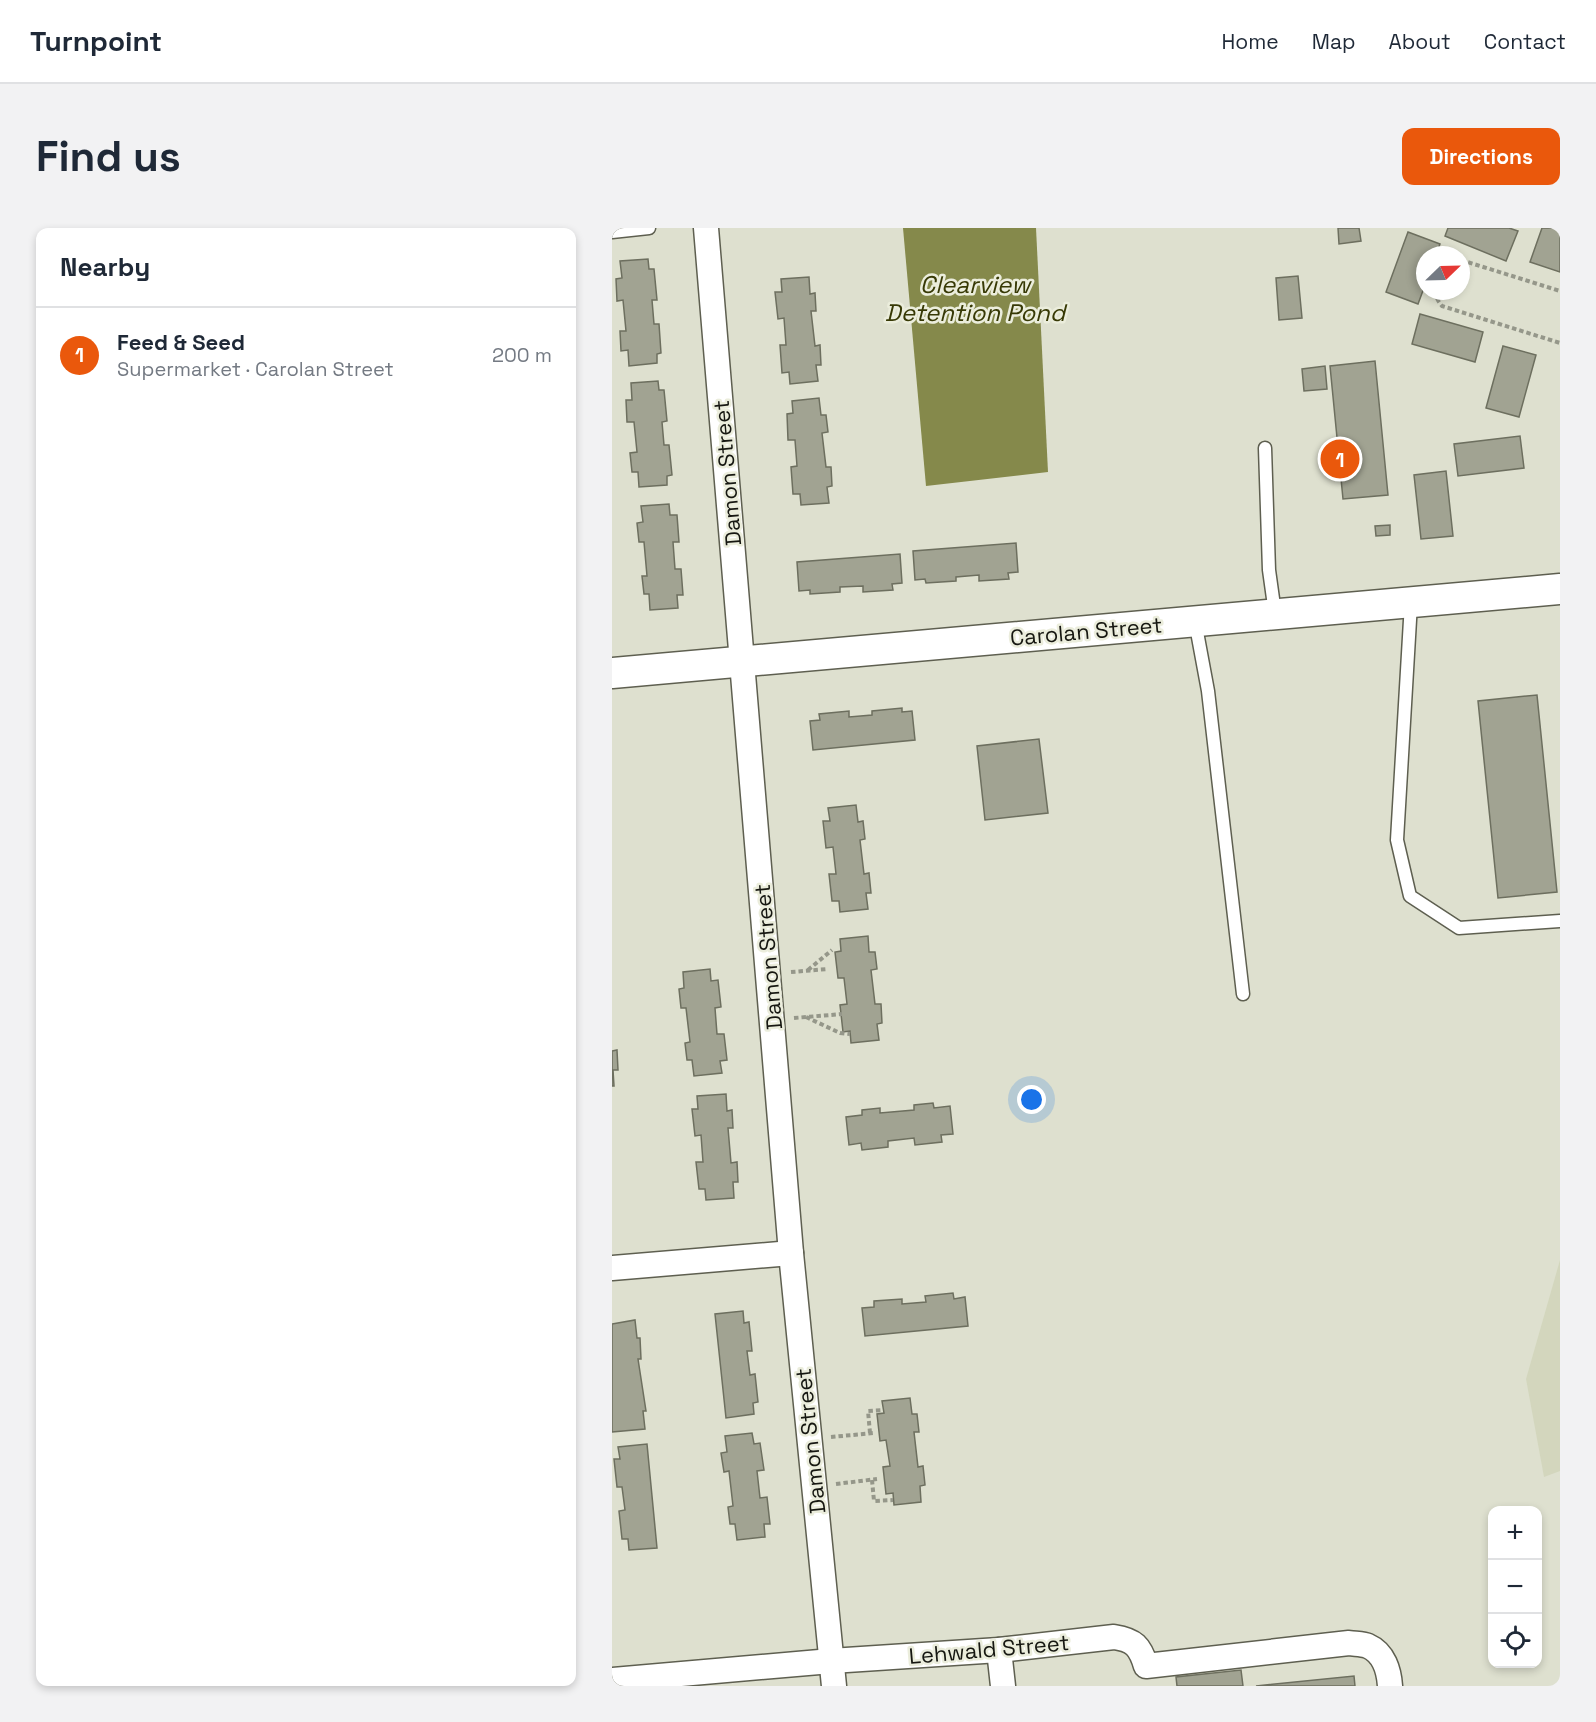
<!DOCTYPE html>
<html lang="en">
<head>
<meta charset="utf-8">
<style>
	:root { --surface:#fff; --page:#f2f2f3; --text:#1f2937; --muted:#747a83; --line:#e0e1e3; --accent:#ea580c }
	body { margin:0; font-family:"Space Grotesk",sans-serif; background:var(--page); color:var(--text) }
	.controls { position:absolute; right:18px; bottom:18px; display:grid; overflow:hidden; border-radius:12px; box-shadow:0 3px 9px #0003 }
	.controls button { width:54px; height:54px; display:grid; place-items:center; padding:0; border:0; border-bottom:2px solid var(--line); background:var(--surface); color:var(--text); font:30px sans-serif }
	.compass { position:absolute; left:804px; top:18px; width:54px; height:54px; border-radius:50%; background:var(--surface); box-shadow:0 3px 9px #0003; rotate:67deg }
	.you { position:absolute; left:420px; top:872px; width:21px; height:21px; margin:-15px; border:4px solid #fff; border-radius:50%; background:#1a73e8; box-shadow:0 0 0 9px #1a73e833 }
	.badge { display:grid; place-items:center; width:39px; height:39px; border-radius:50%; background:var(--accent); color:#fff; font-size:20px; font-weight:700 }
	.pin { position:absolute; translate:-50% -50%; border:3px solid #fff; box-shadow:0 2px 6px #0006 }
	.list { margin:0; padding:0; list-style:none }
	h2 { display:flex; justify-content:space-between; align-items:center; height:78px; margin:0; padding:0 24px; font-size:26px }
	h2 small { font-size:20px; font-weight:400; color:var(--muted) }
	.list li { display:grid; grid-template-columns:39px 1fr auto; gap:18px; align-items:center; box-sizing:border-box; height:96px; padding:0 24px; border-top:2px solid var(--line) }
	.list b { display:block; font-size:22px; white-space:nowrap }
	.list p { margin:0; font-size:20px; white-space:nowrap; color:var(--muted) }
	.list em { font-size:20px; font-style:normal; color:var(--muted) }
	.icon { flex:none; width:33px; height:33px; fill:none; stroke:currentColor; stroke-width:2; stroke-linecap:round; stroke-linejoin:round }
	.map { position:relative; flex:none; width:948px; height:1458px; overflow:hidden; border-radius:12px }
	header { display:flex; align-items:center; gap:36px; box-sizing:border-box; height:84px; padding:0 30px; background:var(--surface); border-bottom:2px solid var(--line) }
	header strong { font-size:28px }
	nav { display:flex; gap:33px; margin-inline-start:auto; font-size:21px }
	.intro { display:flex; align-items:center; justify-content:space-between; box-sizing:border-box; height:144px; padding:0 36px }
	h1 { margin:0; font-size:42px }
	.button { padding:15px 27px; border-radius:12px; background:var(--accent); color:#fff; font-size:21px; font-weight:700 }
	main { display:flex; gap:36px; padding:0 36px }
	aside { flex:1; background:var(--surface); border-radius:12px; box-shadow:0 3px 9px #0003 }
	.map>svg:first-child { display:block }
	.built { fill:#d3d6bd }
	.water { fill:#85894b }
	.building { fill:#a1a392; stroke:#6d6f5f; stroke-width:1.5 }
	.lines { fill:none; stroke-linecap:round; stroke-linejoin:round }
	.service-casing { stroke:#5e5f50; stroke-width:15 }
	.minor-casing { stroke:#5e5f50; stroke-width:27 }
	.tertiary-casing { stroke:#5e5f50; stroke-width:33 }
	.path { stroke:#95978a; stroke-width:4; stroke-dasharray:4.5 3; stroke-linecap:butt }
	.service { stroke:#fff; stroke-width:12 }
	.minor { stroke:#fff; stroke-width:24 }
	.tertiary { stroke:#fff; stroke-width:30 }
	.labels { text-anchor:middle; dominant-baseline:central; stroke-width:5; stroke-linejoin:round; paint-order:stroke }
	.street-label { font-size:22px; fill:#161711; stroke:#ebeddc }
	.water-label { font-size:24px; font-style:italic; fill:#373905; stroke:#ebeddc }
</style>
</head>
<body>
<header>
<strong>Turnpoint</strong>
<nav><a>Home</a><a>Map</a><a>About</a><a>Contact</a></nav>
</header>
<div class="intro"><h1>Find us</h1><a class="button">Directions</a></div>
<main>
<aside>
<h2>Nearby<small></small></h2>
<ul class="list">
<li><span class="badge">1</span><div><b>Feed &amp; Seed</b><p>Supermarket · Carolan Street</p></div><em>200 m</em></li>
</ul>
</aside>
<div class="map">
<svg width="948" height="1458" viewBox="0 0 948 1458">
	<rect width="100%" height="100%" fill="#dee0cf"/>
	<polygon class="built" points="948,1032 948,1243 932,1249 914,1151"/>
	<polygon class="water" points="291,0 424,0 436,244 314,258"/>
	<g class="building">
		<polygon points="726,0 747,0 749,13 727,16"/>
		<polygon points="836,0 897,0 906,3 894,33 833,8"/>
		<polygon points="930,0 948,0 948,44 918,34"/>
		<polygon points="796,4 828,16 824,27 813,27 813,57 806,76 774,64"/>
		<polygon points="36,31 37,41 42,41 45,72 40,72 42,96 47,96 49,125 45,126 45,135 17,138 16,122 9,123 8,103 14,103 11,72 5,73 4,51 10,50 8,33"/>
		<polygon points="686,48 690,90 667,92 664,50"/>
		<polygon points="197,49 198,66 203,65 204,83 199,83 203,118 208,117 209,137 204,137 206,153 178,156 177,144 170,145 168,117 174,117 172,90 166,91 163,64 170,64 169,51"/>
		<polygon points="808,86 871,104 863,134 800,116"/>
		<polygon points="891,118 924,127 907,189 874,180"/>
		<polygon points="763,133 776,267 731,271 718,138"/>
		<polygon points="713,138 715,161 692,163 690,141"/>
		<polygon points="46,153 47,162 52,162 55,193 50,194 52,217 57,217 60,247 55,248 55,257 27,259 26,244 20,244 18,225 25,224 22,194 15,194 14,172 20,172 19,155"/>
		<polygon points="207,170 209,187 214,187 216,204 210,205 214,239 219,239 220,258 215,259 217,275 189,277 188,266 181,266 179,239 185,238 183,212 176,212 175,186 181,185 180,173"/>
		<polygon points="908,208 912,240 846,248 842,216"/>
		<polygon points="834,243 841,308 809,311 802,247"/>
		<polygon points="57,276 58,287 65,287 67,314 61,314 63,341 69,341 71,367 65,367 66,380 38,382 37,366 32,366 30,348 35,348 32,314 27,314 25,295 31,294 29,278"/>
		<polygon points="778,297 778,307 764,308 763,298"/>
		<polygon points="404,315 406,344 396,345 397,351 367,353 367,347 344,349 344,353 314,355 313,351 303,352 301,323"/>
		<polygon points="288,326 290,355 280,356 281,362 251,364 251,358 228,359 228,364 198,366 198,362 187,363 185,334"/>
		<polygon points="925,467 945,664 886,670 866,473"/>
		<polygon points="290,480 290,484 300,483 303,512 201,522 198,493 208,492 207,486 237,483 237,489 260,487 260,483"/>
		<polygon points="427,511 436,585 373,592 365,518"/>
		<polygon points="244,577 246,594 251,593 253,611 248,612 252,646 257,645 259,665 254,665 256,681 228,684 227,673 220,673 217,646 224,646 221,619 214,620 211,593 218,593 216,580"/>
		<polygon points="256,708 257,724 263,724 265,741 259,742 263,776 269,776 270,795 265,796 267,812 239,815 238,803 231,804 228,777 235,776 232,750 226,750 223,724 229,723 228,711"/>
		<polygon points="98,741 99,753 106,752 109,779 103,780 105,806 112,806 115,832 108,833 110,845 82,848 80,832 75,832 73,815 78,814 74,780 69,780 67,761 72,760 71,744"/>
		<polygon points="5,822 6,842 1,842 2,858 0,858 0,823"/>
		<polygon points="114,866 115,883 120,882 121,900 116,900 119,935 125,934 126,954 121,954 122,970 94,972 93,961 87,961 84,934 91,934 89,907 83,908 80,881 86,881 85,868"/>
		<polygon points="321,875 322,880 338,878 341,906 329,907 330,914 303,917 302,910 276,913 276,919 250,922 249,915 237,917 234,889 250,887 250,882 268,880 268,885 302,882 302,877"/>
		<polygon points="341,1065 342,1071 353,1069 356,1098 253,1108 250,1080 262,1079 262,1073 290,1071 290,1076 314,1074 313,1068"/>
		<polygon points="131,1083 132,1095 137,1094 140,1123 135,1123 138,1147 143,1146 146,1174 141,1175 142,1186 114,1190 103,1086"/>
		<polygon points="23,1092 25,1110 28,1110 29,1131 26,1131 34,1183 31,1183 33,1201 0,1204 0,1096"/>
		<polygon points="298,1170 300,1186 305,1186 307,1204 302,1204 306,1239 311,1238 313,1257 308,1258 309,1274 282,1277 281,1265 274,1266 271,1239 278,1238 274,1212 268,1213 265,1186 272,1185 270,1173"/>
		<polygon points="140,1205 142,1216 148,1215 152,1242 145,1243 148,1270 155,1269 158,1296 152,1296 153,1309 125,1312 123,1296 118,1296 116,1279 121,1278 117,1243 112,1244 109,1225 115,1224 113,1208"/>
		<polygon points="35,1216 45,1320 17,1322 16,1311 10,1311 7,1283 13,1282 10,1259 5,1259 2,1231 8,1231 6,1219"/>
		<polygon points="629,1442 631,1458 565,1458 564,1449"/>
		<polygon points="742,1448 743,1458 644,1458"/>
	</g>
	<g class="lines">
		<defs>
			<g id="service">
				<polyline points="0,4 37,0"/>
				<polyline points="653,220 657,342 663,385"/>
				<polyline points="799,375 785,612 798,668 847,700 948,693"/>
				<polyline points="583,393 596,463 631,766"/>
			</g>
			<g id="minor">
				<polyline points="94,0 179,1025 222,1458"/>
				<polyline points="0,1040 179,1025"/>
				<polyline points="387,1422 391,1458"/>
				<path d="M0 1452 219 1433 387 1422 502 1409C522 1412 528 1418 534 1438L737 1415C743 1416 751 1416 756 1418 772 1425 777 1443 778 1458"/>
			</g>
			<polyline id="tertiary" points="0,445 948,361"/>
		</defs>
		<use href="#service" class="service-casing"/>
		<use href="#minor" class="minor-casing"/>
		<use href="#tertiary" class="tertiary-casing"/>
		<g class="path">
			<polyline points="849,32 948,63"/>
			<path d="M825 63C823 69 826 73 830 78L948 115"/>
			<polyline points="196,742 220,722"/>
			<polyline points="179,744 216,741"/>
			<polyline points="194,789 228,805 238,806"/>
			<polyline points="182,790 230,786"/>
			<polyline points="258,1205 256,1183 271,1182"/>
			<polyline points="219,1209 262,1205"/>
			<polyline points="260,1252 262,1273 281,1272"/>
			<polyline points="224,1256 265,1251"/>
		</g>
		<use href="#service" class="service"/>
		<use href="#minor" class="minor"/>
		<use href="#tertiary" class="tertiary"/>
	</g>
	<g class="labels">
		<g class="street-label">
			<text transform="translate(115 245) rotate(-95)">Damon Street</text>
			<text transform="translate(474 403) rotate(-5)">Carolan Street</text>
			<text transform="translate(156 729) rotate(-95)">Damon Street</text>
			<text transform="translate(198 1213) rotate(-96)">Damon Street</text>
			<text transform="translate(377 1421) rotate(-5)">Lehwald Street</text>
		</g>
		<g class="water-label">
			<text x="363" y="56">Clearview<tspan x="363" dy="28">Detention Pond</tspan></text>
		</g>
	</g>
</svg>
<div class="controls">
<button>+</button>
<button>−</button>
<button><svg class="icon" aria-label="locate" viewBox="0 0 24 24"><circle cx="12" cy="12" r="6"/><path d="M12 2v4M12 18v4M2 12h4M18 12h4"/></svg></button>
</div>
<svg class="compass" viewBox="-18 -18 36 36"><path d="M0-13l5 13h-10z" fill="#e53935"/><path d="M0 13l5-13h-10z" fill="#747a83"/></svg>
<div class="you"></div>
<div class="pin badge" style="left:728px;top:231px">1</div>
</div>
</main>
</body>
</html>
